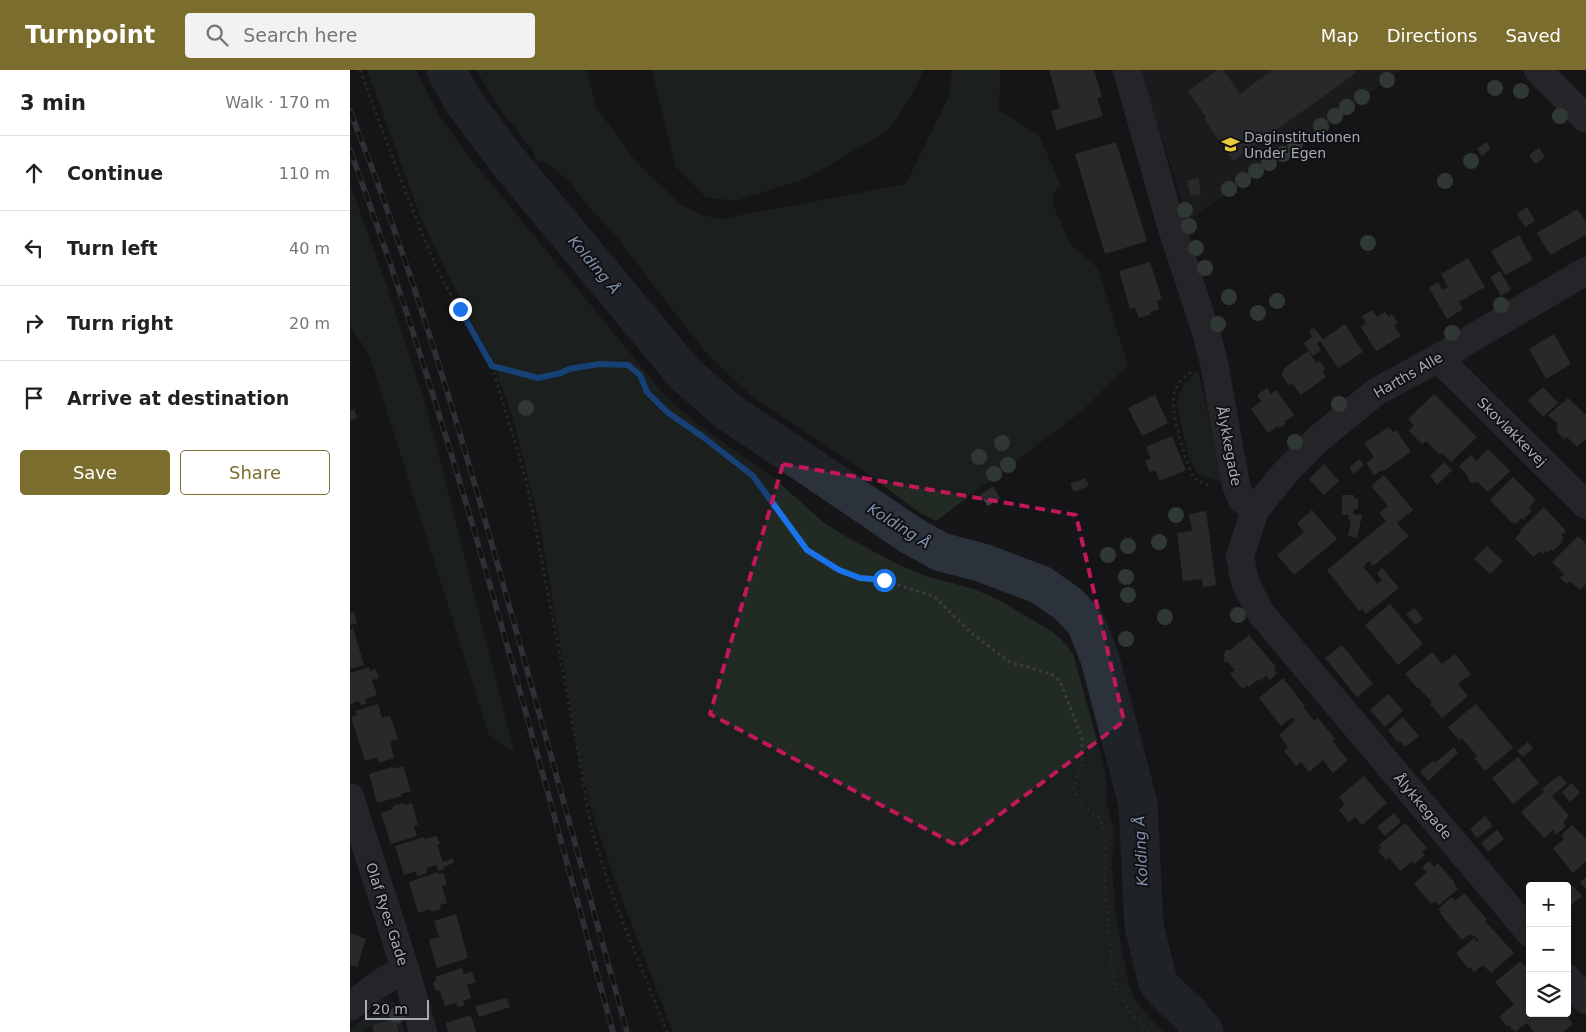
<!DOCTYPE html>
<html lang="en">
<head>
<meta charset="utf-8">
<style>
	:root { --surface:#fff; --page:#f2f2f2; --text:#202124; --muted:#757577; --line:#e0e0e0; --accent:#7b6d2e }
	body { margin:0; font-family:"DejaVu Sans",sans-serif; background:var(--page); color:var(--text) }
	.controls { position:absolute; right:15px; bottom:15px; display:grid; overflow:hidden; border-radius:5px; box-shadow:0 2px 8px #0003 }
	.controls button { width:45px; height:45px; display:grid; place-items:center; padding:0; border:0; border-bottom:1px solid var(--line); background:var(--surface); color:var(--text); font:25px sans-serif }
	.scale { position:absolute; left:15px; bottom:12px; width:64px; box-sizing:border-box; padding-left:5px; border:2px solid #a8abb7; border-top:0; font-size:14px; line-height:18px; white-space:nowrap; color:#a8abb7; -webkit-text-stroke:4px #111113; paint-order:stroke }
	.stop { position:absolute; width:15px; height:15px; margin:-11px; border:4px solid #1a73e8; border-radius:50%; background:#fff }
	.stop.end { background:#1a73e8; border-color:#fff; box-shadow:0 1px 5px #0008 }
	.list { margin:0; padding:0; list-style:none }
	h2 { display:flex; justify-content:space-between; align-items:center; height:65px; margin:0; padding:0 20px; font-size:21px }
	h2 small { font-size:16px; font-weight:400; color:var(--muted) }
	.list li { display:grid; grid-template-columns:32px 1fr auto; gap:15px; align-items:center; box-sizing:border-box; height:75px; padding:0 20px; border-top:1px solid var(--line) }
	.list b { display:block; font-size:19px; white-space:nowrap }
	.list em { font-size:16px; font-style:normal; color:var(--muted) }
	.actions { display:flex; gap:10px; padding:15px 20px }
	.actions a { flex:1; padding:11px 0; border:1px solid var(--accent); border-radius:5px; text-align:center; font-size:18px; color:var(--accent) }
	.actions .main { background:var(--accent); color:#fff }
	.icon { flex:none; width:28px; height:28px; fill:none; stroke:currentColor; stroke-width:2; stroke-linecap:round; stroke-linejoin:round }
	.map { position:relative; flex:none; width:1236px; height:962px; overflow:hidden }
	header { display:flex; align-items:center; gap:30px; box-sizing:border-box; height:70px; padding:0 25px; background:var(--accent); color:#fff }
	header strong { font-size:24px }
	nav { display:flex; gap:28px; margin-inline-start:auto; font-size:18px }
	.search { width:350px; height:45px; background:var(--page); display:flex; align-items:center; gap:12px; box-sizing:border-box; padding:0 18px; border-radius:5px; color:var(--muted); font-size:19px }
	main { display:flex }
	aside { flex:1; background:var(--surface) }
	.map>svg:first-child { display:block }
	.built { fill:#222225 }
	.green { fill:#222a24 }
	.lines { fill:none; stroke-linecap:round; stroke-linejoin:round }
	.river { stroke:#2c323b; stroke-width:39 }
	.building { fill:#404045 }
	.path { stroke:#3d3e43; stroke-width:3; stroke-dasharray:2.5 4; stroke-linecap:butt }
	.minor { stroke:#39393e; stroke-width:28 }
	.rail-casing { stroke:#505157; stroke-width:5.5 }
	.rail { stroke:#111113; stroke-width:4; stroke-dasharray:11; stroke-linecap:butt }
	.tree { fill:#506255 }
	.route { stroke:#1a73e8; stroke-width:6 }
	.marked { fill:none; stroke:#c2185b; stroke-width:4; stroke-dasharray:10 6; stroke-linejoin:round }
	.labels { text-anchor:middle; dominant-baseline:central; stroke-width:4; stroke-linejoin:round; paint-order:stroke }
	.poi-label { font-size:14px; fill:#a8abb7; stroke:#111113; text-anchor:start }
	.street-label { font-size:14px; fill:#a8abb7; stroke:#111113 }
	.water-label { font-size:15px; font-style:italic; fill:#8193b1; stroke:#111113 }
</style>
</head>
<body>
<header>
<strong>Turnpoint</strong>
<div class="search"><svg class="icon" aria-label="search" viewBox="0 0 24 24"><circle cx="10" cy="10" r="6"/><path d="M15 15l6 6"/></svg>Search here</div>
<nav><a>Map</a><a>Directions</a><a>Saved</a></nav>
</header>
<main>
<aside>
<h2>3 min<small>Walk · 170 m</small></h2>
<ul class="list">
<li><svg class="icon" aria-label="ahead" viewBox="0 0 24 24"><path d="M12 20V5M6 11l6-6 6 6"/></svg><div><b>Continue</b></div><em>110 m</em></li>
<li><svg class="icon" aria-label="left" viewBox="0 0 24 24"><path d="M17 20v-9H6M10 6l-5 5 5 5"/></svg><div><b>Turn left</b></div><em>40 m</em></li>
<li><svg class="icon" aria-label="right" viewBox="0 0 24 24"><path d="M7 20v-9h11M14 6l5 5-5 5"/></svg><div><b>Turn right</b></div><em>20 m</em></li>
<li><svg class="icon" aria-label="arrive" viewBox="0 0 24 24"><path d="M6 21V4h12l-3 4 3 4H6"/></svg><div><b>Arrive at destination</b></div></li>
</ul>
<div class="actions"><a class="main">Save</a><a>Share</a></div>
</aside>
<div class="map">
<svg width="1236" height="962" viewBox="0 0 1236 962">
	<rect width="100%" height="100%" fill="#161618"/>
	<polygon class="built" points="789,0 1052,0 839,150"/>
	<g class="green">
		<polygon points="17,0 66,0 89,45 116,83 312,322 343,351 425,409 473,452 500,469 549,495 576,506 624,519 647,529 703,562 712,570 723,584 755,699 757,735 763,756 764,769 762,794 765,842 778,912 784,928 793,940 814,962 323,962 264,808 240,735 229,688 190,455 163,348 142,290 101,211 71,148"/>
		<polygon points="126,0 236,0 246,37 287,93 330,134 351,145 371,149 556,114 599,26 602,0 649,0 651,9 648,40 689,65 708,109 711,114 704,123 702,133 721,175 743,193 748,200 778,295 732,341 586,451 569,442 515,402 405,329 359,286 321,238 266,166 240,138 218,110 195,92 186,90 183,81 150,39"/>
		<polygon points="301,0 573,0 565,19 540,59 458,108 385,131 356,127 326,97"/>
		<polygon points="0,115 36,214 77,340 164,682 139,665 19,284 0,256"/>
		<polygon points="848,300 874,413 849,405 839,389 827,333 833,315"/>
		<polygon points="32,930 42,931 45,934 55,962 50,962 44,944 19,957 15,962 0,962 0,960 14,948"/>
	</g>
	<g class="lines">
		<polyline class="river" points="96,0 112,29 157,90 334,303 376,340 562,466 591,482 633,493 691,515 718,534 736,553 750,589 788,734 794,856 808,913 823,929 839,943 854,962"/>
	</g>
	<g class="building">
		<polygon points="699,0 744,0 752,27 747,28 753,46 707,60 701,41 710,38"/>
		<polygon points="867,0 873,0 890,24 922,0 1004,0 1006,3 883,91 854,49 856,47 838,21"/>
		<polygon points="766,72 797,171 755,184 725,84"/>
		<polygon points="1136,72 1141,78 1132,86 1127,79"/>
		<polygon points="1189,78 1195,87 1185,94 1179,85"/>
		<polygon points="848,108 851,124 841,126 837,111"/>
		<polygon points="1177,137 1185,151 1175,157 1167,144"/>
		<polygon points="1228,139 1236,153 1236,165 1200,185 1187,163"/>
		<polygon points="1169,165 1183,190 1155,205 1141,181"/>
		<polygon points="1118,188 1135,217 1109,232 1113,239 1097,249 1079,218 1088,212 1092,220 1098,217 1091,204"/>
		<polygon points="800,192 812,229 807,231 809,239 800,242 801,244 789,248 785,237 780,239 769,201"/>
		<polygon points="1150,201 1161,220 1151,226 1140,207"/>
		<polygon points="1022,240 1027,247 1035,242 1039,247 1042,244 1048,253 1044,256 1051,266 1026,281 1011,257 1016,253 1012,246"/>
		<polygon points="995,254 1013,282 988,298 970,271 967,273 971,280 963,286 954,273 962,267 959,261 964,258 973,269"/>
		<polygon points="1204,264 1221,294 1196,309 1179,279"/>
		<polygon points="958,281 967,293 970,291 975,299 972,301 976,307 951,325 942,313 939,315 931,304 934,302 933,299"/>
		<polygon points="1193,317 1208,333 1193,347 1178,330"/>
		<polygon points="917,318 921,324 926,320 944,345 934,352 936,354 930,358 928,356 918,363 901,339 911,331 907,325"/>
		<polygon points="1084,324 1127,367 1101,392 1092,383 1090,385 1076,371 1072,374 1059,361 1064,355 1058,349"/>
		<polygon points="805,325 818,353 792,366 778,338"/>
		<polygon points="1218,328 1236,345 1236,369 1227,377 1217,367 1214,369 1206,361 1208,358 1206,356 1208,354 1198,345"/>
		<polygon points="4,339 7,348 0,351 0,341"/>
		<polygon points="1039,357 1043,362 1046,360 1061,382 1033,401 1032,400 1024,405 1016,393 1024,387 1014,373"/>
		<polygon points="822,366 836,400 810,411 805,400 800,402 795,391 801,388 796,377"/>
		<polygon points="1138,379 1160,401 1138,422 1127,412 1122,413 1119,411 1117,405 1109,396 1121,385 1127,391"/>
		<polygon points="1009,389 1014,395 1004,404 999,398"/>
		<polygon points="1094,392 1102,400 1087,415 1080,406"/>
		<polygon points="974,394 989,411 974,425 959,409"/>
		<polygon points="1034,405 1063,440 1047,453 1059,466 1023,496 1019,491 1013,496 1027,514 1032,510 1027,503 1032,498 1049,518 1016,544 1012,539 1009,541 977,500 1036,451 1029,443 1038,436 1021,416"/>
		<polygon points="1163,407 1186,430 1179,437 1182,441 1173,450 1171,448 1166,454 1163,452 1162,453 1140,430"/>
		<polygon points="735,408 739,416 724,422 720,414"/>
		<polygon points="643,416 650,428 638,436 630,425"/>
		<polygon points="992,425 1004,425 1004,429 1008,429 1008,439 1004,439 1003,444 1012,445 1007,468 998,466 1001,451 998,450 999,445 992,445"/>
		<polygon points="1194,437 1216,461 1211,465 1214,468 1211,470 1212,472 1203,481 1201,479 1197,483 1195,481 1192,484 1190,481 1183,487 1165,468 1171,462 1170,460"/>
		<polygon points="962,440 987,469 944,505 927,485 954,462 947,453"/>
		<polygon points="856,441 866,515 853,517 852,509 833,511 827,463 842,461 839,444"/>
		<polygon points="1228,466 1236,474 1236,514 1230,520 1220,511 1217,514 1210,508 1214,504 1202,492"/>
		<polygon points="1137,476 1153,491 1140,504 1124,489"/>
		<polygon points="1040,534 1073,574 1048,595 1015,555"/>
		<polygon points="1064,538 1073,549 1066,555 1056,544"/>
		<polygon points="4,542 7,553 0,555 0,543"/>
		<polygon points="3,558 14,595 0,599 0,560"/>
		<polygon points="899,565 925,596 924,599 927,604 920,610 916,606 910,611 909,609 899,617 897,615 893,619 880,604 885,600 878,592 874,592 875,587 873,586 876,580 880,580"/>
		<polygon points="992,575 1023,614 1007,627 975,588"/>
		<polygon points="1082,582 1092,594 1105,584 1121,604 1108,614 1118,626 1092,648 1080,634 1082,632 1068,617 1067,618 1055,604"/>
		<polygon points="19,597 20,601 26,599 29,608 22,610 27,625 15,629 17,633 10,635 9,631 0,634 0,603"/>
		<polygon points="933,608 955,636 953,637 964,651 968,648 985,669 982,671 998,690 983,703 973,690 959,702 951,692 946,696 934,681 938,677 929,665 945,651 942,647 931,656 909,628"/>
		<polygon points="1038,624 1053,641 1035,657 1020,640"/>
		<polygon points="28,634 32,648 40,646 48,669 40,671 44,688 29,693 27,687 15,691 1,647 7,645 5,641"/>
		<polygon points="1126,634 1163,678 1135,701 1124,688 1127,686 1112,668 1109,670 1098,657"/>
		<polygon points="1053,647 1069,666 1055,677 1050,671 1048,673 1038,660"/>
		<polygon points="1178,672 1183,678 1173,687 1167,681"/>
		<polygon points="1104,677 1108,683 1078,711 1070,701 1083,691 1085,693"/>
		<polygon points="1168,687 1189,713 1163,734 1142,708"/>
		<polygon points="53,696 61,721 51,724 52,726 27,733 19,704 42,697 43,699"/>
		<polygon points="1209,705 1217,713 1202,726 1219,746 1213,752 1216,756 1206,765 1203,760 1194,768 1171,742 1194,722 1192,719"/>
		<polygon points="1014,706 1037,733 1012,755 1005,747 999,752 989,740 995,735 989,727"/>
		<polygon points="1222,713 1230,723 1220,732 1212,722"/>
		<polygon points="54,733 55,735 62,733 68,755 64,756 67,766 41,774 31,743 43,739 43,736"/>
		<polygon points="1044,743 1051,752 1035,766 1027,757"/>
		<polygon points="1135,746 1143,756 1127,768 1120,759"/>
		<polygon points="1055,753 1077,778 1072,782 1075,785 1064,794 1062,791 1050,801 1039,787 1036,790 1028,781 1032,778 1029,775"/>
		<polygon points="1222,755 1236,769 1236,791 1223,803 1203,778 1214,769 1211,765"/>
		<polygon points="1147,760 1154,769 1138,782 1131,773"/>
		<polygon points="87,766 90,774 87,775 93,792 103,788 104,793 93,797 94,799 88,801 86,795 76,798 77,803 67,806 66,801 54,805 45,776 74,767 74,769"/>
		<polygon points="1079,791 1084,797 1088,793 1105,813 1104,814 1108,819 1089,835 1085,831 1081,834 1064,814 1077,802 1072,797"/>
		<polygon points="88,802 88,804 93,803 97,814 92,816 97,833 90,835 91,839 81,842 80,839 68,843 59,812"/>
		<polygon points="1236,807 1236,819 1230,812"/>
		<polygon points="1223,816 1232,826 1217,838 1217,821"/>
		<polygon points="1114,823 1137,849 1135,851 1164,883 1141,903 1133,895 1124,902 1120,897 1119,899 1106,883 1124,868 1127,872 1129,871 1124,865 1122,866 1120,864 1112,870 1090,843 1091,842 1088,839 1102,827 1105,831"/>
		<polygon points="106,844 118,888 87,898 79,870 89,867 84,851"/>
		<polygon points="0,863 16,869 7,897 0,895"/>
		<polygon points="1171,891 1180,902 1180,943 1216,943 1223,954 1213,962 1184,962 1177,953 1165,962 1159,955 1157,956 1149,947 1164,934 1145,912"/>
		<polygon points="112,898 114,904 122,902 126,912 117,915 121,928 113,931 115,935 108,937 107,933 95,936 90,921 85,920 83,913 87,910 85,907"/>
		<polygon points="157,928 160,937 129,947 125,936"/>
		<polygon points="121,945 126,962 98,962 96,953"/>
		<polygon points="45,948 49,962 24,962 22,955"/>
	</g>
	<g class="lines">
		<g class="path">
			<path d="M10 0 52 113 87 200 142 296 177 413 229 687C234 717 238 748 247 777 266 840 293 901 317 962"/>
			<polyline points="142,296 188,309 211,303 219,299 249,294 278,295 291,305 297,322 317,342 353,367 403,406 457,480 489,500 510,508 534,510 585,527 621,563 660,592 701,604 710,611 732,668 732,696 726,707 723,721 733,736 750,748 756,773 754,806 762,898 766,919 783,945 799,962"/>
			<path d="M841 302C836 306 830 311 827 316 815 334 836 388 843 408L857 415H862"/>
		</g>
		<g class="minor">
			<polyline points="777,0 820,152 856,262 864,293 886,415 892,430 905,440"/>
			<polyline points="1188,0 1236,49"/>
			<polyline points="1090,287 1096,296 1236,435"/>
			<polyline points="0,727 55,898 73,962"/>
			<polyline points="1180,863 910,542 895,512 890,486 905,440 934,404 968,369 1026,322 1090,287 1236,201"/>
			<polyline points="1217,908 1236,930"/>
			<polyline points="0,937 26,916 55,898"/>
		</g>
		<defs>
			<g id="rail">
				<path d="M0 41C59 189 105 343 148 496 192 651 234 807 277 962"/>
				<path d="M0 80C106 368 182 666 263 962"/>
			</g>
		</defs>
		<use href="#rail" class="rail-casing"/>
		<use href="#rail" class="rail"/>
	</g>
	<g class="tree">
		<circle cx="1037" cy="10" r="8"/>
		<circle cx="1145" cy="18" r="8"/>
		<circle cx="1171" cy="21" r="8"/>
		<circle cx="1012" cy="27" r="8"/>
		<circle cx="997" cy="37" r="8"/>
		<circle cx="985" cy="46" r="8"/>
		<circle cx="1210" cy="46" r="8"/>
		<circle cx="971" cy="56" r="8"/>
		<circle cx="945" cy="74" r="8"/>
		<circle cx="933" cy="84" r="8"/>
		<circle cx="1121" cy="91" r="8"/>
		<circle cx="919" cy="93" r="8"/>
		<circle cx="906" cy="101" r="8"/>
		<circle cx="893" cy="110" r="8"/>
		<circle cx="1095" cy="111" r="8"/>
		<circle cx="879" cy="119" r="8"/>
		<circle cx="835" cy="140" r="8"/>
		<circle cx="839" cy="156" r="8"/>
		<circle cx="1018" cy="173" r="8"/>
		<circle cx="846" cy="178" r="8"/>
		<circle cx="855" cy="198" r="8"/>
		<circle cx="879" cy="227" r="8"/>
		<circle cx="927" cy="231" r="8"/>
		<circle cx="1151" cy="235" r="8"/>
		<circle cx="908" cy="243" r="8"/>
		<circle cx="868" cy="254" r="8"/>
		<circle cx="1102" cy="263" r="8"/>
		<circle cx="989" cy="334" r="8"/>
		<circle cx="176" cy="338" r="8"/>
		<circle cx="945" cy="372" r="8"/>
		<circle cx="652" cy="373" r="8"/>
		<circle cx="629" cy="387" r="8"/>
		<circle cx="658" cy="395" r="8"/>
		<circle cx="644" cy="404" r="8"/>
		<circle cx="826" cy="445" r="8"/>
		<circle cx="809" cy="472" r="8"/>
		<circle cx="778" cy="476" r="8"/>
		<circle cx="758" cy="485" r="8"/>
		<circle cx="776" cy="507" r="8"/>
		<circle cx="778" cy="525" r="8"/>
		<circle cx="888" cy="545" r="8"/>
		<circle cx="815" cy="547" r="8"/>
		<circle cx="776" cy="569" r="8"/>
		<circle cx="47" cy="945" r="8"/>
	</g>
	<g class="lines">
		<polyline class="route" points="110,239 142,296 188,308 211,303 219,299 249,294 278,295 290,305 297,322 317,342 353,367 403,406 457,480 489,500 510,508 534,510"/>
	</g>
	<path d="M0 0H1236V962H0ZM433 394 726 445 774 651 608 776 360 644Z" fill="#161618" fill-opacity=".55" fill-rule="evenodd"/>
	<path class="marked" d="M433 394 726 445 774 651 608 776 360 644Z"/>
	<defs>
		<symbol id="school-bare" viewBox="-9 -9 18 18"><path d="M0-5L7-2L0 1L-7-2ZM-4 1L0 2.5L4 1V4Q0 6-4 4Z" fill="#eaca3b" stroke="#111113" stroke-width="2.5" paint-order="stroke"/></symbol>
	</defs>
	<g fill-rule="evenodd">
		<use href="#school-bare" x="868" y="62" width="25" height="25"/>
	</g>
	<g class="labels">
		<g class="poi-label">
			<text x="894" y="67">Daginstitutionen<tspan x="894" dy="16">Under Egen</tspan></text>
		</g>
		<g class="street-label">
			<text transform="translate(1058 305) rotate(-30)">Harths Alle</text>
			<text transform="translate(1162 362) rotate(45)">Skovløkkevej</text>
			<text transform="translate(879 376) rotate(79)">Ålykkegade</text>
			<text transform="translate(1073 736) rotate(50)">Ålykkegade</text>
			<text transform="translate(37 844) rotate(72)">Olaf Ryes Gade</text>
		</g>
		<g class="water-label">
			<text transform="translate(244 195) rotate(50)">Kolding Å</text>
			<text transform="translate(549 456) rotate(32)">Kolding Å</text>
			<text transform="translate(791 781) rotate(-93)">Kolding Å</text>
		</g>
	</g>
</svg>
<div class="controls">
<button>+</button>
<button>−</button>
<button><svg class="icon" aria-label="layers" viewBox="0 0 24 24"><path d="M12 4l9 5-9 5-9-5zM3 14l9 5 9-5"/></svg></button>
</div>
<div class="scale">20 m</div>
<div class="stop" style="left:534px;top:510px"></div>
<div class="stop end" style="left:110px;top:239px"></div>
</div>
</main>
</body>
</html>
